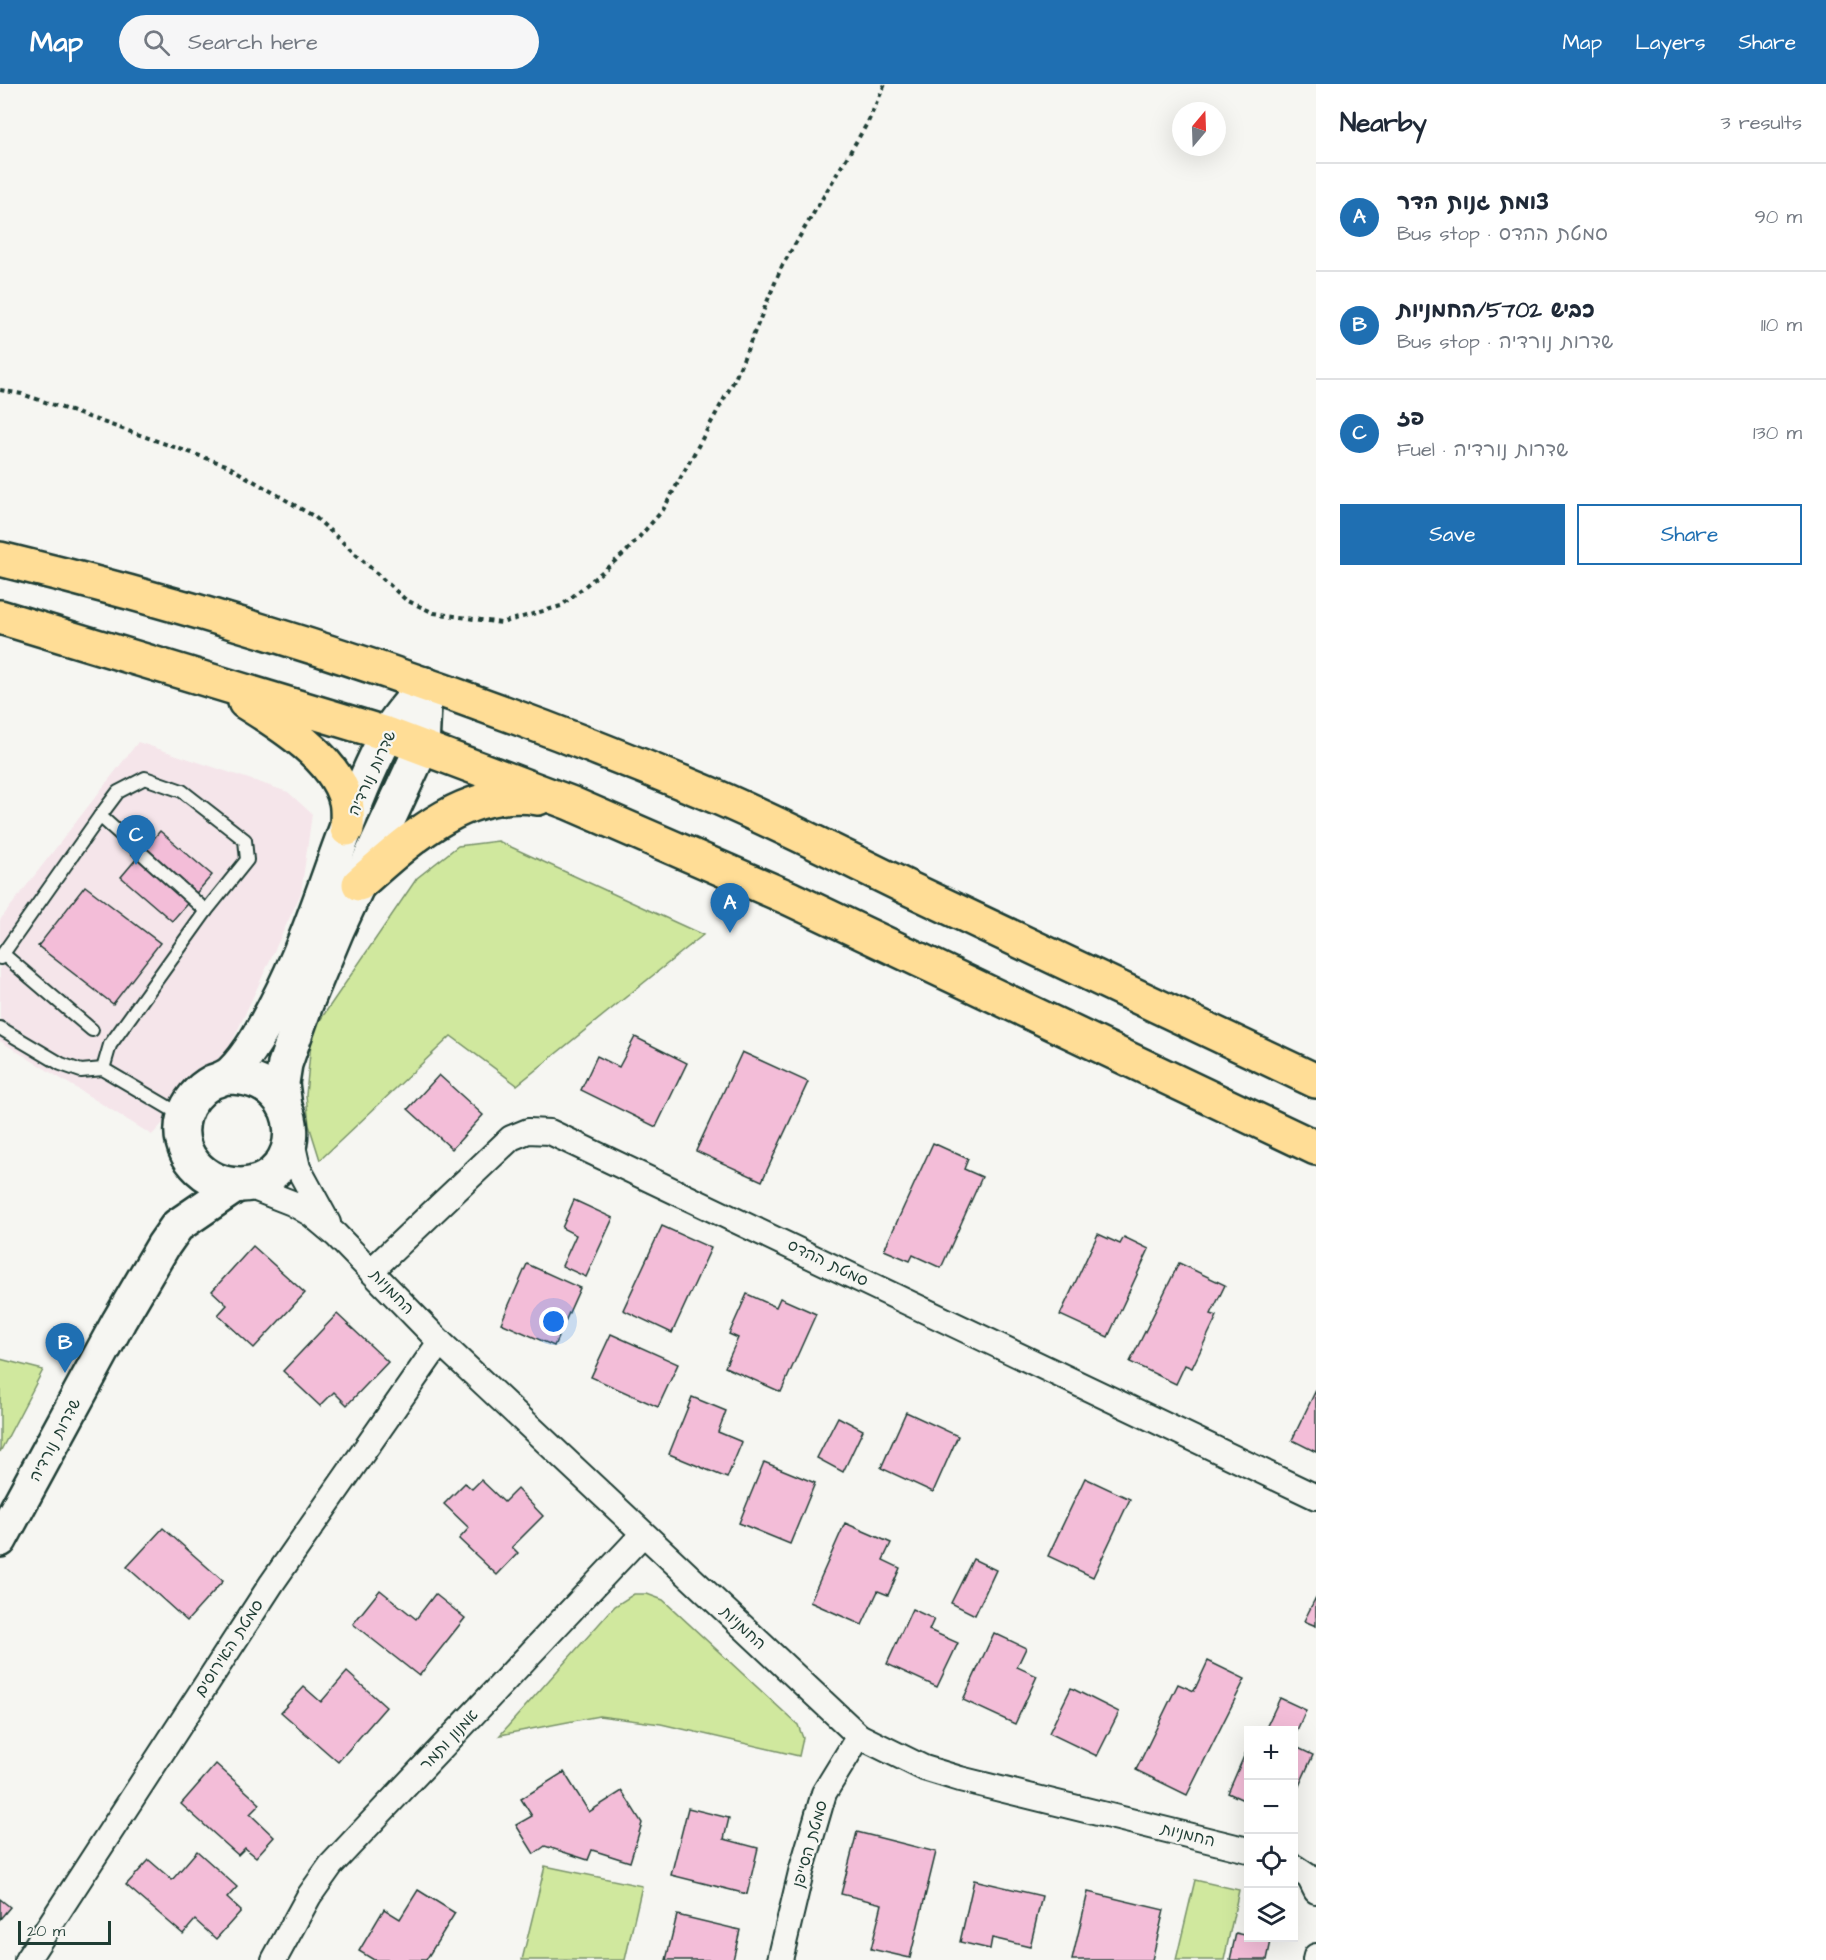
<!DOCTYPE html>
<html lang="en">
<head>
<meta charset="utf-8">
<style>
	:root { --surface:#fff; --page:#f6f6f7; --text:#1f2937; --muted:#747a83; --line:#e0e1e3; --accent:#1f6fb2 }
	body { margin:0; font-family:"Architects Daughter","Playpen Sans Hebrew",sans-serif; background:var(--page); color:var(--text) }
	.controls { position:absolute; right:18px; bottom:18px; display:grid; overflow:hidden; border-radius:0px; box-shadow:0 6px 24px #0002 }
	.controls button { width:54px; height:54px; display:grid; place-items:center; padding:0; border:0; border-bottom:2px solid var(--line); background:var(--surface); color:var(--text); font:30px sans-serif }
	.compass { position:absolute; left:1172px; top:18px; width:54px; height:54px; border-radius:50%; background:var(--surface); box-shadow:0 6px 24px #0002; rotate:19deg }
	.scale { position:absolute; left:18px; bottom:15px; width:93px; box-sizing:border-box; padding-left:6px; border:3px solid #1f3d34; border-top:0; font-size:16px; line-height:21px; white-space:nowrap; color:#1f3d34; -webkit-text-stroke:4px #f6f6f2; paint-order:stroke }
	.you { position:absolute; left:554px; top:1238px; width:21px; height:21px; margin:-15px; border:4px solid #fff; border-radius:50%; background:#1a73e8; box-shadow:0 0 0 9px #1a73e833 }
	.badge { display:grid; place-items:center; width:39px; height:39px; border-radius:50%; background:var(--accent); color:#fff; font-size:20px; font-weight:700 }
	.pin { position:absolute; translate:-50% -50px; filter:drop-shadow(0 2px 3px #0008) }
	.pin::after { content:''; position:absolute; top:32px; width:21px; height:18px; background:inherit; clip-path:polygon(0 0,100% 0,50% 100%) }
	.list { margin:0; padding:0; list-style:none }
	h2 { display:flex; justify-content:space-between; align-items:center; height:78px; margin:0; padding:0 24px; font-size:26px }
	h2 small { font-size:20px; font-weight:400; color:var(--muted) }
	.list li { display:grid; grid-template-columns:39px 1fr auto; gap:18px; align-items:center; box-sizing:border-box; height:108px; padding:0 24px; border-top:2px solid var(--line) }
	.list b { display:block; font-size:22px; white-space:nowrap }
	.list p { margin:0; font-size:20px; white-space:nowrap; color:var(--muted) }
	.list em { font-size:20px; font-style:normal; color:var(--muted) }
	.actions { display:flex; gap:12px; padding:18px 24px }
	.actions a { flex:1; padding:14px 0; border:2px solid var(--accent); border-radius:0px; text-align:center; font-size:21px; color:var(--accent) }
	.actions .main { background:var(--accent); color:#fff }
	.icon { flex:none; width:33px; height:33px; fill:none; stroke:currentColor; stroke-width:2; stroke-linecap:round; stroke-linejoin:round }
	.map { position:relative; flex:none; width:1316px; height:1876px; overflow:hidden }
	header { display:flex; align-items:center; gap:36px; box-sizing:border-box; height:84px; padding:0 30px; background:var(--accent); color:#fff }
	header strong { font-size:28px }
	nav { display:flex; gap:33px; margin-inline-start:auto; font-size:21px }
	.search { width:420px; height:54px; background:var(--page); display:flex; align-items:center; gap:15px; box-sizing:border-box; padding:0 21px; border-radius:33px; color:var(--muted); font-size:22px }
	main { display:flex }
	aside { flex:1; background:var(--surface) }
	.map>svg:first-child { display:block }
	.built { fill:#f5e5ea }
	.green { fill:#d0e89e; stroke:#789269; stroke-width:1.5 }
	.building { fill:#f3bdd8; stroke:#1f3d34; stroke-width:1.5 }
	.lines { fill:none; stroke-linecap:round; stroke-linejoin:round }
	.lane-casing { stroke:#1f3d34; stroke-width:16 }
	.street-casing { stroke:#1f3d34; stroke-width:28 }
	.secondary-casing { stroke:#1f3d34; stroke-width:38 }
	.highway-casing { stroke:#1f3d34; stroke-width:38 }
	.path { stroke:#1f3d34; stroke-width:4; stroke-dasharray:4.5 4.5; stroke-linecap:butt }
	.lane { stroke:#f6f6f2; stroke-width:12 }
	.street { stroke:#f6f6f2; stroke-width:24 }
	.secondary { stroke:#f6f6f2; stroke-width:33 }
	.highway { stroke:#ffdd96; stroke-width:33 }
	.labels { text-anchor:middle; dominant-baseline:central; stroke-width:4.5; stroke-linejoin:round; paint-order:stroke }
	.street-label { font-size:16px; fill:#1f3d34; stroke:#f6f6f2 }
</style>
</head>
<body>
<header>
<strong>Map</strong>
<div class="search"><svg class="icon" aria-label="search" viewBox="0 0 24 24"><circle cx="10" cy="10" r="6"/><path d="M15 15l6 6"/></svg>Search here</div>
<nav><a>Map</a><a>Layers</a><a>Share</a></nav>
</header>
<main>
<div class="map">
<svg width="1316" height="1876" viewBox="0 0 1316 1876">
	<rect width="100%" height="100%" fill="#f6f6f2"/>
	<filter id="ink" filterUnits="userSpaceOnUse"><feTurbulence type="fractalNoise" baseFrequency=".0167" numOctaves="2"/><feDisplacementMap in="SourceGraphic" scale="12" xChannelSelector="R" yChannelSelector="G"/><feConvolveMatrix kernelMatrix="1 2 1 2 8 2 1 2 1" color-interpolation-filters="sRGB"/></filter>
	<g filter="url(#ink)">
		<polygon class="built" points="138,658 288,708 312,730 301,809 228,967 152,1051 0,957 0,836"/>
		<g class="green">
			<polygon points="498,757 703,851 517,1001 451,952 320,1076 309,1041 306,1011 312,948 417,794 458,762"/>
			<polygon points="0,1275 43,1286 0,1368"/>
			<polygon points="634,1510 647,1510 663,1516 798,1641 803,1654 799,1672 661,1640 599,1632 500,1651 615,1522"/>
			<polygon points="545,1782 642,1802 625,1876 522,1876"/>
			<polygon points="1195,1796 1239,1806 1224,1876 1176,1876"/>
		</g>
		<g class="building">
			<polygon points="160,747 212,791 172,837 121,793"/>
			<polygon points="85,802 160,859 113,920 38,862"/>
			<polygon points="635,953 687,979 656,1043 581,1006 597,972 619,983"/>
			<polygon points="742,968 808,998 762,1097 696,1067"/>
			<polygon points="439,991 483,1031 452,1065 408,1025"/>
			<polygon points="933,1059 968,1075 964,1085 982,1093 941,1184 913,1171 910,1177 884,1166"/>
			<polygon points="574,1116 613,1134 586,1193 562,1182 576,1151 562,1144"/>
			<polygon points="662,1142 711,1164 672,1249 623,1226"/>
			<polygon points="1098,1150 1120,1160 1124,1153 1149,1165 1108,1253 1060,1231"/>
			<polygon points="253,1162 305,1209 254,1264 218,1231 227,1221 212,1207"/>
			<polygon points="1179,1179 1225,1201 1211,1230 1217,1232 1192,1284 1185,1281 1176,1300 1130,1278"/>
			<polygon points="527,1180 580,1204 554,1262 501,1239"/>
			<polygon points="747,1210 776,1223 780,1214 816,1230 781,1308 725,1283 738,1254 729,1250"/>
			<polygon points="337,1230 388,1278 347,1321 334,1308 320,1322 283,1287"/>
			<polygon points="611,1250 678,1280 658,1323 591,1293"/>
			<polygon points="1316,1306 1316,1368 1292,1356"/>
			<polygon points="692,1313 726,1327 718,1348 742,1358 727,1394 669,1370"/>
			<polygon points="906,1328 958,1352 933,1408 881,1384"/>
			<polygon points="838,1333 863,1346 843,1388 817,1374"/>
			<polygon points="764,1378 815,1399 790,1460 739,1439"/>
			<polygon points="1085,1394 1130,1415 1093,1493 1048,1472"/>
			<polygon points="481,1396 504,1418 517,1405 543,1432 512,1463 518,1469 497,1491 459,1455 469,1444 444,1420 465,1399 472,1405"/>
			<polygon points="845,1439 891,1459 883,1476 900,1484 888,1511 878,1507 862,1541 810,1518"/>
			<polygon points="163,1444 223,1497 187,1537 127,1483"/>
			<polygon points="973,1475 996,1486 975,1531 951,1519"/>
			<polygon points="380,1506 416,1535 435,1510 465,1534 419,1592 353,1540"/>
			<polygon points="1316,1513 1316,1542 1304,1537"/>
			<polygon points="912,1525 934,1535 929,1546 958,1559 937,1603 887,1580"/>
			<polygon points="994,1549 1026,1564 1017,1583 1037,1592 1015,1640 963,1616"/>
			<polygon points="1208,1577 1245,1595 1187,1711 1136,1686 1178,1600 1194,1607"/>
			<polygon points="347,1588 386,1623 338,1678 281,1628 304,1603 321,1618"/>
			<polygon points="1071,1604 1119,1628 1097,1672 1049,1649"/>
			<polygon points="1280,1614 1306,1626 1294,1653 1294,1646 1265,1646"/>
			<polygon points="1294,1662 1313,1671 1294,1713"/>
			<polygon points="1248,1663 1248,1718 1228,1709"/>
			<polygon points="216,1680 260,1720 250,1730 274,1753 256,1773 245,1764 238,1771 181,1720"/>
			<polygon points="564,1688 589,1728 622,1707 642,1739 630,1778 592,1766 588,1776 545,1762 534,1770 516,1741 532,1732 521,1715"/>
			<polygon points="688,1724 729,1734 724,1755 758,1764 747,1810 671,1791"/>
			<polygon points="857,1748 936,1768 910,1874 871,1865 882,1820 841,1810"/>
			<polygon points="197,1767 237,1803 227,1814 241,1827 216,1855 195,1836 183,1850 126,1801 149,1776 172,1796"/>
			<polygon points="974,1796 1042,1812 1030,1863 992,1854 990,1865 960,1858"/>
			<polygon points="418,1806 455,1829 426,1876 374,1876 359,1867 384,1825 400,1835"/>
			<polygon points="1088,1808 1164,1826 1152,1876 1072,1876"/>
			<polygon points="0,1815 10,1823 0,1835"/>
			<polygon points="677,1831 740,1846 733,1876 666,1876"/>
			<polygon points="1236,1849 1271,1857 1267,1876 1230,1876"/>
		</g>
		<g class="lines">
			<defs>
				<g id="lane">
					<polyline points="100,732 118,708 145,694 182,707 245,756 247,776 206,827"/>
					<polyline points="3,870 92,946"/>
					<polyline points="0,874 100,732 206,827 110,961 103,985"/>
					<polyline points="0,944 61,980 81,987 103,985 183,1032"/>
				</g>
				<g id="street">
					<polyline points="291,1053 298,1084 328,1139"/>
					<polyline points="246,1101 292,1119 311,1130 336,1151 440,1258 859,1652 924,1684 960,1695 1248,1766"/>
					<polyline points="371,1187 511,1054 528,1047 550,1048 1316,1413"/>
					<polyline points="1294,1783 1309,1793 1316,1807"/>
					<polyline points="27,1876 272,1499 440,1258"/>
					<polyline points="274,1876 309,1812 331,1781 643,1450"/>
					<polyline points="780,1876 801,1788 824,1709 859,1652"/>
					<polyline points="1315,1876 1316,1872"/>
				</g>
				<g id="secondary">
					<path d="M227 993C312 992 307 1099 241 1101 205 1102 173 1069 184 1032 188 1018 199 1005 212 998 220 995 226 994 232 988 251 969 264 943 276 920 321 834 341 737 387 651 396 633 413 617 425 600"/>
					<polyline points="285,1023 282,999 285,980 306,920 337,846 422,663 425,600"/>
					<polyline points="0,1456 119,1237 163,1162 177,1142 237,1101"/>
				</g>
				<g id="highway">
					<path d="M0 475C245 534 485 615 717 713 782 741 846 774 910 805 1045 869 1180 934 1316 997"/>
					<polyline points="0,533 387,650 570,719 789,814 1316,1064"/>
					<path d="M245 618C279 639 336 674 346 717 348 726 347 736 347 745"/>
					<path d="M359 800C409 756 465 702 538 714"/>
				</g>
			</defs>
			<use href="#lane" class="lane-casing"/>
			<use href="#street" class="street-casing"/>
			<use href="#secondary" class="secondary-casing"/>
			<use href="#highway" class="highway-casing"/>
			<polyline class="path" points="0,306 22,310 226,381 315,433 406,516 434,529 501,539 561,522 626,468 663,426 735,295 782,182 868,38 885,0"/>
			<use href="#lane" class="lane"/>
			<use href="#street" class="street"/>
			<use href="#secondary" class="secondary"/>
			<use href="#highway" class="highway"/>
		</g>
	</g>
	<g class="labels">
		<g class="street-label">
			<text transform="translate(372 689) rotate(-65)">שדרות נורדיה</text>
			<text transform="translate(828 1179) rotate(26)">סמטת ההדס</text>
			<text transform="translate(392 1208) rotate(46)">החמניות</text>
			<text transform="translate(55 1356) rotate(-62)">שדרות נורדיה</text>
			<text transform="translate(743 1544) rotate(43)">החמניות</text>
			<text transform="translate(229 1564) rotate(-57)">סמטת האירוסים</text>
			<text transform="translate(449 1656) rotate(-47)">אמנון ותמר</text>
			<text transform="translate(1188 1751) rotate(14)">החמניות</text>
			<text transform="translate(810 1760) rotate(-74)">סמטת הסייפן</text>
		</g>
	</g>
</svg>
<div class="controls">
<button>+</button>
<button>−</button>
<button><svg class="icon" aria-label="locate" viewBox="0 0 24 24"><circle cx="12" cy="12" r="6"/><path d="M12 2v4M12 18v4M2 12h4M18 12h4"/></svg></button>
<button><svg class="icon" aria-label="layers" viewBox="0 0 24 24"><path d="M12 4l9 5-9 5-9-5zM3 14l9 5 9-5"/></svg></button>
</div>
<svg class="compass" viewBox="-18 -18 36 36"><path d="M0-13l5 13h-10z" fill="#e53935"/><path d="M0 13l5-13h-10z" fill="#747a83"/></svg>
<div class="scale">20 m</div>
<div class="you"></div>
<div class="pin badge" style="left:730px;top:849px">A</div>
<div class="pin badge" style="left:65px;top:1289px">B</div>
<div class="pin badge" style="left:136px;top:781px">C</div>
</div>
<aside>
<h2>Nearby<small>3 results</small></h2>
<ul class="list">
<li><span class="badge">A</span><div><b>צומת גנות הדר</b><p>Bus stop · סמטת ההדס</p></div><em>90 m</em></li>
<li><span class="badge">B</span><div><b>כביש 5702/החמניות</b><p>Bus stop · שדרות נורדיה</p></div><em>110 m</em></li>
<li><span class="badge">C</span><div><b>פז</b><p>Fuel · שדרות נורדיה</p></div><em>130 m</em></li>
</ul>
<div class="actions"><a class="main">Save</a><a>Share</a></div>
</aside>
</main>
</body>
</html>
